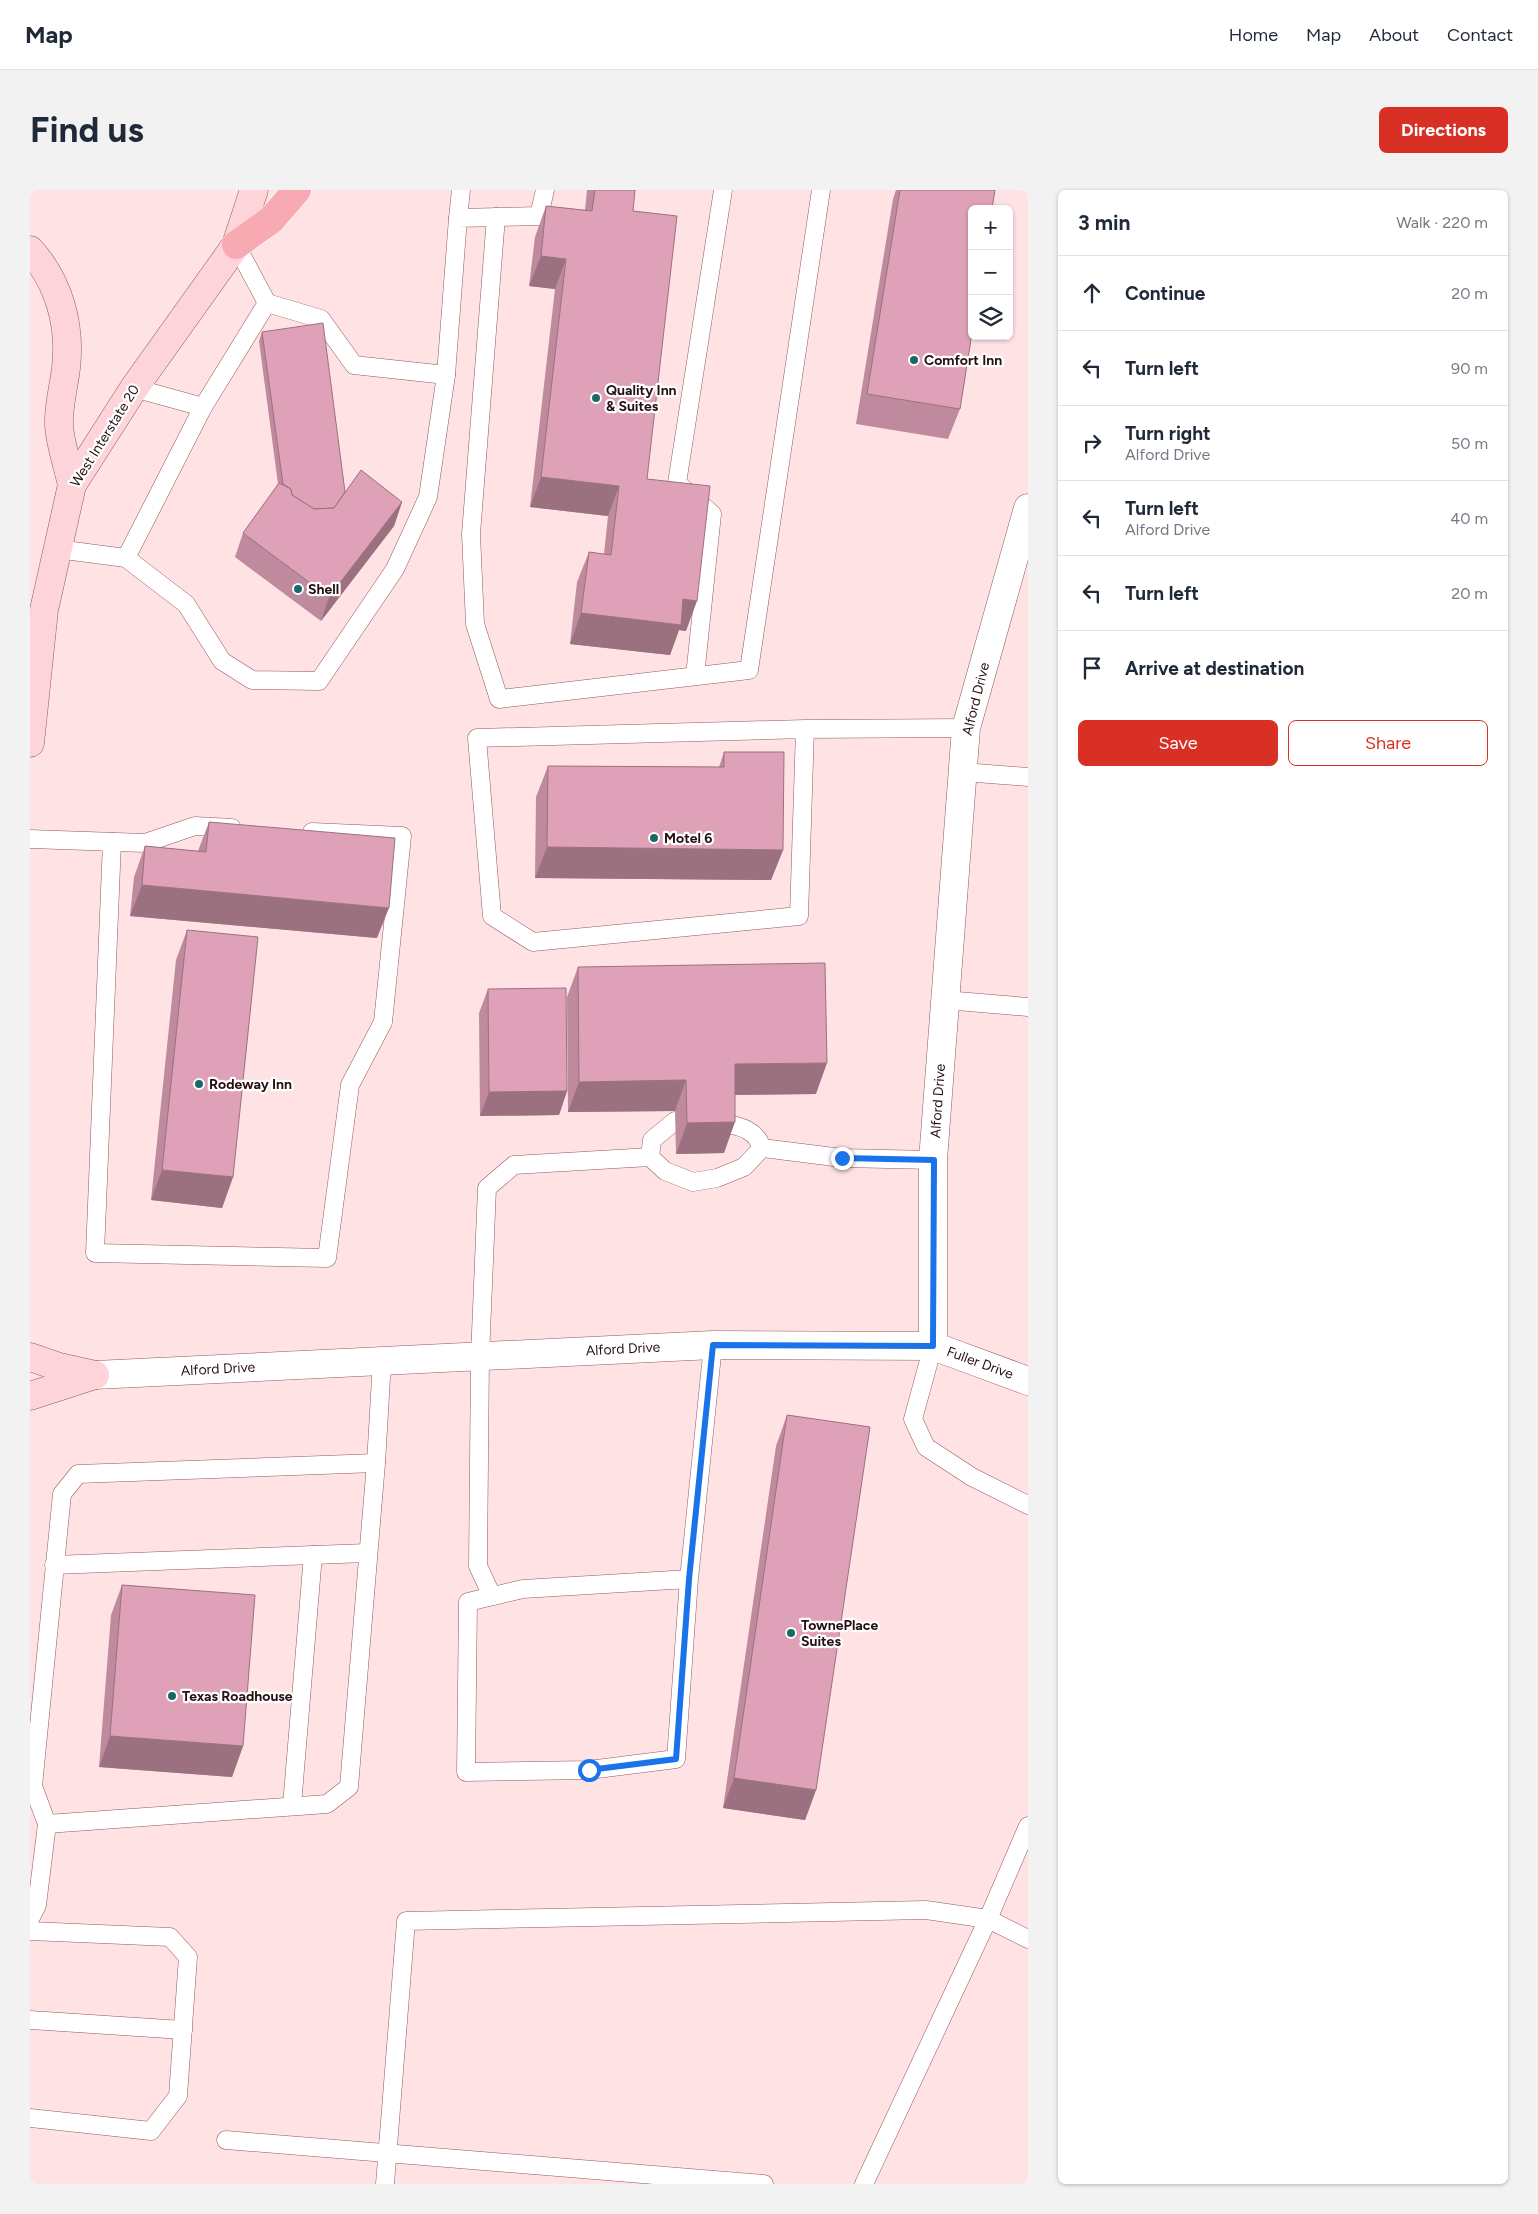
<!DOCTYPE html>
<html lang="en">
<head>
<meta charset="utf-8">
<style>
	:root { --surface:#fff; --page:#f2f2f3; --text:#1f2937; --muted:#747a83; --line:#e0e1e3; --accent:#d93025 }
	body { margin:0; font-family:Figtree,sans-serif; background:var(--page); color:var(--text) }
	.controls { position:absolute; right:15px; top:15px; display:grid; overflow:hidden; border-radius:8px; box-shadow:0 1px 4px #0004 }
	.controls button { width:45px; height:45px; display:grid; place-items:center; padding:0; border:0; border-bottom:1px solid var(--line); background:var(--surface); color:var(--text); font:25px sans-serif }
	.stop { position:absolute; width:15px; height:15px; margin:-11px; border:4px solid #1a73e8; border-radius:50%; background:#fff }
	.stop.end { background:#1a73e8; border-color:#fff; box-shadow:0 1px 5px #0008 }
	.list { margin:0; padding:0; list-style:none }
	h2 { display:flex; justify-content:space-between; align-items:center; height:65px; margin:0; padding:0 20px; font-size:21px }
	h2 small { font-size:16px; font-weight:400; color:var(--muted) }
	.list li { display:grid; grid-template-columns:32px 1fr auto; gap:15px; align-items:center; box-sizing:border-box; height:75px; padding:0 20px; border-top:1px solid var(--line) }
	.list b { display:block; font-size:19px; white-space:nowrap }
	.list p { margin:0; font-size:16px; white-space:nowrap; color:var(--muted) }
	.list em { font-size:16px; font-style:normal; color:var(--muted) }
	.actions { display:flex; gap:10px; padding:15px 20px }
	.actions a { flex:1; padding:11px 0; border:1px solid var(--accent); border-radius:8px; text-align:center; font-size:18px; color:var(--accent) }
	.actions .main { background:var(--accent); color:#fff }
	.icon { flex:none; width:28px; height:28px; fill:none; stroke:currentColor; stroke-width:2; stroke-linecap:round; stroke-linejoin:round }
	.map { position:relative; flex:none; width:998px; height:1994px; overflow:hidden; border-radius:8px }
	header { display:flex; align-items:center; gap:30px; box-sizing:border-box; height:70px; padding:0 25px; background:var(--surface); border-bottom:1px solid var(--line) }
	header strong { font-size:24px }
	nav { display:flex; gap:28px; margin-inline-start:auto; font-size:18px }
	.intro { display:flex; align-items:center; justify-content:space-between; box-sizing:border-box; height:120px; padding:0 30px }
	h1 { margin:0; font-size:35px }
	.button { padding:12px 22px; border-radius:8px; background:var(--accent); color:#fff; font-size:18px; font-weight:700 }
	main { display:flex; gap:30px; padding:0 30px }
	aside { flex:1; background:var(--surface); border-radius:8px; box-shadow:0 1px 4px #0004 }
	.map>svg:first-child { display:block }
	.lines { fill:none; stroke-linecap:round; stroke-linejoin:round }
	.service-casing { stroke:#93585d; stroke-width:19 }
	.minor-casing { stroke:#93585d; stroke-width:29 }
	.secondary-casing { stroke:#93585d; stroke-width:29 }
	.primary-casing { stroke:#fff; stroke-width:29 }
	.service { stroke:#fff; stroke-width:18 }
	.minor { stroke:#fff; stroke-width:28 }
	.secondary { stroke:#fcd4d9; stroke-width:28 }
	.primary { stroke:#f8aab3; stroke-width:28 }
	.wall { fill:#bf8a9d }
	.shaded-wall { fill:#9b7180 }
	.building { fill:#dea1b7; stroke:#9b7180 }
	.route { stroke:#1a73e8; stroke-width:6 }
	.poi-dot { fill:#1a6868; stroke:#fff; stroke-width:2 }
	.labels { text-anchor:middle; dominant-baseline:central; stroke-width:4.5; stroke-linejoin:round; paint-order:stroke }
	.poi-label { font-size:14px; font-weight:bold; fill:#271012; stroke:#fff; text-anchor:start }
	.street-label { font-size:14px; fill:#271012; stroke:#fff }
</style>
</head>
<body>
<header>
<strong>Map</strong>
<nav><a>Home</a><a>Map</a><a>About</a><a>Contact</a></nav>
</header>
<div class="intro"><h1>Find us</h1><a class="button">Directions</a></div>
<main>
<div class="map">
<svg width="998" height="1994" viewBox="0 0 998 1994">
	<rect width="100%" height="100%" fill="#ffe3e4"/>
	<g class="lines">
		<defs>
			<g id="service">
				<polyline points="466,27 441,344 445,434 469,509 719,480 791,0"/>
				<polyline points="428,28 431,0"/>
				<polyline points="206,55 237,113 291,129 324,175 416,185 428,28 509,26 515,0"/>
				<polyline points="104,198 173,217"/>
				<polyline points="27,359 96,368 173,217 237,113"/>
				<polyline points="96,368 156,414 192,471 222,490 289,491 365,379 398,307 416,185"/>
				<polyline points="665,486 682,324 647,293 693,0"/>
				<polyline points="775,539 769,726 503,752 462,726 447,548 775,539 936,538"/>
				<polyline points="933,582 998,587"/>
				<polyline points="0,649 115,653 165,636 202,638"/>
				<polyline points="82,652 65,1063 297,1068 320,895 353,832 372,646 282,642"/>
				<polyline points="915,810 998,817"/>
				<path d="M694 933C712 937 726 940 732 958"/>
				<polyline points="620,967 622,950 645,931"/>
				<polyline points="903,1156 883,1229 896,1257 942,1287 998,1315"/>
				<polyline points="24,1375 337,1363"/>
				<polyline points="659,1389 493,1399 438,1412 436,1582 559,1580 646,1569 659,1389 683,1155"/>
				<polyline points="462,1406 448,1376 450,1167 457,998 484,975 620,967 635,981 663,992 687,988 714,977 732,958 812,968 903,970"/>
				<polyline points="262,1615 283,1365"/>
				<polyline points="17,1634 297,1614 319,1597 346,1273 352,1171"/>
				<polyline points="0,1729 7,1715 17,1634 3,1596 32,1304 48,1284 346,1273"/>
				<polyline points="0,1741 140,1747 158,1767 148,1906 121,1941 0,1928"/>
				<polyline points="0,1830 153,1840"/>
				<polyline points="196,1950 734,1994"/>
				<polyline points="355,1994 376,1731 896,1720 958,1729 998,1636"/>
				<polyline points="834,1994 958,1729 998,1749"/>
			</g>
			<g id="minor">
				<polyline points="903,1156 903,970 936,538 998,318"/>
				<polyline points="65,1185 683,1155 903,1156 998,1191"/>
			</g>
			<g id="secondary">
				<path d="M0 60C29 92 41 135 36 178 34 196 28 217 29 235 30 254 38 276 42 295"/>
				<polyline points="0,553 14,420 42,295 104,198 206,55 224,0"/>
				<polyline points="0,1167 29,1177 65,1185"/>
				<polyline points="0,1206 65,1185"/>
			</g>
			<polyline id="primary" points="206,55 241,30 267,0"/>
		</defs>
		<use href="#service" class="service-casing"/>
		<use href="#minor" class="minor-casing"/>
		<use href="#secondary" class="secondary-casing"/>
		<use href="#primary" class="primary-casing"/>
		<use href="#service" class="service"/>
		<use href="#minor" class="minor"/>
		<use href="#secondary" class="secondary"/>
		<use href="#primary" class="primary"/>
	</g>
	<g class="wall">
		<polygon points="557,0 605,0 603,21 617,289 656,441 649,440 640,465 540,454 547,392 559,362 574,364 578,326 500,317 525,99 499,96 505,47 516,16 555,20"/>
		<polygon points="866,0 965,0 930,219 918,249 826,234 863,9"/>
		<polygon points="232,142 315,302 372,312 364,336 291,431 205,367 213,343 248,294 229,151"/>
		<polygon points="694,562 753,660 741,690 505,688 506,607 518,576 689,577"/>
		<polygon points="179,632 347,748 100,726 104,687 115,656 168,661"/>
		<polygon points="157,740 203,987 192,1018 121,1010 146,770"/>
		<polygon points="548,777 786,904 705,905 694,963 646,964 645,921 538,922 537,807"/>
		<polygon points="458,799 537,901 529,925 450,926 449,823"/>
		<polygon points="757,1225 786,1600 775,1630 693,1618 746,1256"/>
		<polygon points="92,1395 213,1556 202,1587 69,1577 81,1425"/>
	</g>
	<g class="shaded-wall">
		<polygon points="511,66 536,69 525,99 499,96"/>
		<polygon points="511,287 589,296 578,326 500,317"/>
		<polygon points="372,312 364,336 291,431 299,407"/>
		<polygon points="653,409 667,411 656,441 649,440 640,465 540,454 551,423"/>
		<polygon points="517,657 753,660 741,690 505,688"/>
		<polygon points="112,695 359,718 347,748 100,726"/>
		<polygon points="797,873 786,904 694,905 705,874"/>
		<polygon points="656,890 645,921 538,922 549,892"/>
		<polygon points="537,901 529,925 450,926 459,902"/>
		<polygon points="705,932 694,963 646,964 657,933"/>
		<polygon points="132,980 203,987 192,1018 121,1010"/>
		<polygon points="80,1546 213,1556 202,1587 69,1577"/>
		<polygon points="704,1588 786,1600 775,1630 693,1618"/>
	</g>
	<g class="building">
		<polygon points="565,0 605,0 603,21 647,26 617,289 680,296 667,411 653,409 651,435 551,423 559,362 581,365 589,296 511,287 536,69 511,66 516,16 562,21"/>
		<polygon points="870,0 965,0 962,19 942,19 942,143 930,219 837,204"/>
		<polygon points="293,133 315,302 304,318 284,319 262,305 261,299 253,294 232,142"/>
		<polygon points="331,280 372,312 299,407 213,343 249,293 261,299 262,305 284,319 304,318"/>
		<polygon points="694,562 754,562 753,660 517,657 518,576 694,577"/>
		<polygon points="179,632 365,648 359,718 112,695 115,656 176,662"/>
		<polygon points="157,740 228,747 203,987 132,980"/>
		<polygon points="795,773 797,873 705,874 705,932 657,933 656,890 549,892 548,777"/>
		<polygon points="536,798 537,901 459,902 458,799"/>
		<polygon points="757,1225 840,1237 786,1600 704,1588"/>
		<polygon points="92,1395 225,1405 213,1556 80,1546"/>
	</g>
	<g class="lines">
		<polyline class="route" points="559,1580 646,1569 659,1389 683,1155 903,1156 904,970 812,968"/>
	</g>
	<g class="poi-dot">
		<circle cx="884" cy="170" r="5"/>
		<circle cx="566" cy="208" r="5"/>
		<circle cx="268" cy="399" r="5"/>
		<circle cx="624" cy="648" r="5"/>
		<circle cx="169" cy="894" r="5"/>
		<circle cx="761" cy="1443" r="5"/>
		<circle cx="142" cy="1506" r="5"/>
	</g>
	<g class="labels">
		<g class="poi-label">
			<text x="894" y="170">Comfort Inn</text>
			<text x="576" y="200">Quality Inn<tspan x="576" dy="16">&amp; Suites</tspan></text>
			<text x="278" y="399">Shell</text>
			<text x="634" y="648">Motel 6</text>
			<text x="179" y="894">Rodeway Inn</text>
			<text x="771" y="1435">TownePlace<tspan x="771" dy="16">Suites</tspan></text>
			<text x="152" y="1506">Texas Roadhouse</text>
		</g>
		<g class="street-label">
			<text transform="translate(75 246) rotate(-58)">West Interstate 20</text>
			<text transform="translate(946 509) rotate(-76)">Alford Drive</text>
			<text transform="translate(908 911) rotate(-86)">Alford Drive</text>
			<text transform="translate(593 1159) rotate(-3)">Alford Drive</text>
			<text transform="translate(950 1173) rotate(20)">Fuller Drive</text>
			<text transform="translate(188 1179) rotate(-3)">Alford Drive</text>
		</g>
	</g>
</svg>
<div class="controls">
<button>+</button>
<button>−</button>
<button><svg class="icon" aria-label="layers" viewBox="0 0 24 24"><path d="M12 4l9 5-9 5-9-5zM3 14l9 5 9-5"/></svg></button>
</div>
<div class="stop" style="left:559px;top:1580px"></div>
<div class="stop end" style="left:812px;top:968px"></div>
</div>
<aside>
<h2>3 min<small>Walk · 220 m</small></h2>
<ul class="list">
<li><svg class="icon" aria-label="ahead" viewBox="0 0 24 24"><path d="M12 20V5M6 11l6-6 6 6"/></svg><div><b>Continue</b></div><em>20 m</em></li>
<li><svg class="icon" aria-label="left" viewBox="0 0 24 24"><path d="M17 20v-9H6M10 6l-5 5 5 5"/></svg><div><b>Turn left</b></div><em>90 m</em></li>
<li><svg class="icon" aria-label="right" viewBox="0 0 24 24"><path d="M7 20v-9h11M14 6l5 5-5 5"/></svg><div><b>Turn right</b><p>Alford Drive</p></div><em>50 m</em></li>
<li><svg class="icon" aria-label="left" viewBox="0 0 24 24"><path d="M17 20v-9H6M10 6l-5 5 5 5"/></svg><div><b>Turn left</b><p>Alford Drive</p></div><em>40 m</em></li>
<li><svg class="icon" aria-label="left" viewBox="0 0 24 24"><path d="M17 20v-9H6M10 6l-5 5 5 5"/></svg><div><b>Turn left</b></div><em>20 m</em></li>
<li><svg class="icon" aria-label="arrive" viewBox="0 0 24 24"><path d="M6 21V4h12l-3 4 3 4H6"/></svg><div><b>Arrive at destination</b></div></li>
</ul>
<div class="actions"><a class="main">Save</a><a>Share</a></div>
</aside>
</main>
</body>
</html>
